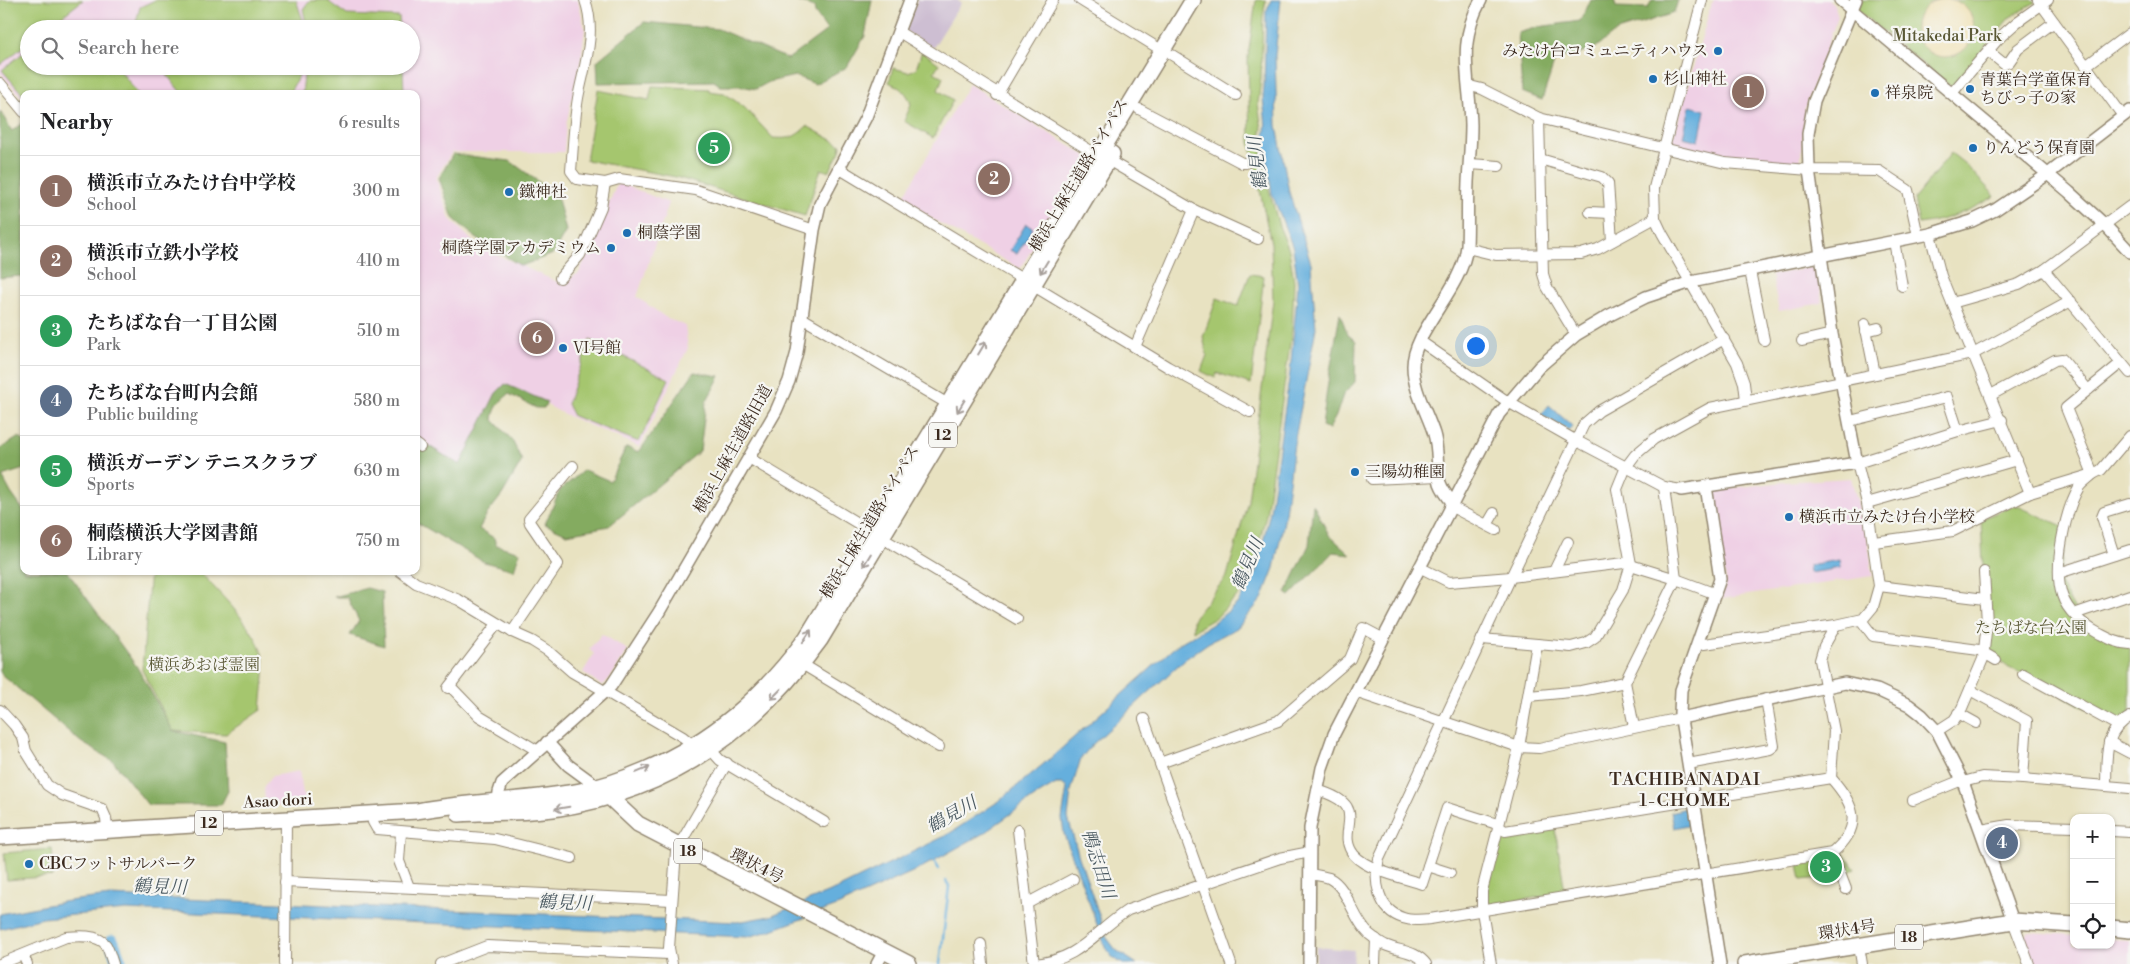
<!DOCTYPE html>
<html lang="en">
<head>
<meta charset="utf-8">
<style>
	:root { --surface:#fff; --page:#f2f2f2; --text:#202124; --muted:#757577; --line:#e0e0e0; --accent:#1f6fb2 }
	body { margin:0; font-family:"Libre Bodoni","Noto Serif JP",serif; background:var(--page); color:var(--text) }
	.controls { position:absolute; right:15px; bottom:15px; display:grid; overflow:hidden; border-radius:10px; box-shadow:0 1px 4px #0004 }
	.controls button { width:45px; height:45px; display:grid; place-items:center; padding:0; border:0; border-bottom:1px solid var(--line); background:var(--surface); color:var(--text); font:25px sans-serif }
	.you { position:absolute; left:1475px; top:345px; width:18px; height:18px; margin:-12px; border:4px solid #fff; border-radius:50%; background:#1a73e8; box-shadow:0 0 0 8px #1a73e833 }
	.badge { display:grid; place-items:center; width:32px; height:32px; border-radius:50%; background:var(--accent); color:#fff; font-size:16px; font-weight:700 }
	.pin { position:absolute; translate:-50% -50%; border:2px solid #fff; box-shadow:0 1px 5px #0006 }
	.list { margin:0; padding:0; list-style:none }
	h2 { display:flex; justify-content:space-between; align-items:center; height:65px; margin:0; padding:0 20px; font-size:21px }
	h2 small { font-size:16px; font-weight:400; color:var(--muted) }
	.list li { display:grid; grid-template-columns:32px 1fr auto; gap:15px; align-items:center; box-sizing:border-box; height:70px; padding:0 20px; border-top:1px solid var(--line) }
	.list b { display:block; font-size:19px; white-space:nowrap }
	.list p { margin:0; font-size:16px; white-space:nowrap; color:var(--muted) }
	.list em { font-size:16px; font-style:normal; color:var(--muted) }
	.icon { flex:none; width:28px; height:28px; fill:none; stroke:currentColor; stroke-width:2; stroke-linecap:round; stroke-linejoin:round }
	.map { position:relative; flex:none; width:2130px; height:964px; overflow:hidden }
	.search { position:absolute; background:var(--surface); box-shadow:0 1px 4px #0004; left:20px; top:20px; width:400px; height:55px; display:flex; align-items:center; gap:12px; box-sizing:border-box; padding:0 18px; border-radius:28px; color:var(--muted); font-size:19px }
	.panel { position:absolute; background:var(--surface); box-shadow:0 1px 4px #0004; left:20px; top:90px; width:400px; height:485px; border-radius:10px }
	.map>svg:first-child { display:block }
	.built { fill:#efd0e5; fill-rule:evenodd }
	.industrial { fill:#cdbed2 }
	.green { fill:#a5c66e; stroke:#707846 }
	.forest { fill:#84ab61; stroke:#606a40 }
	.sand { fill:#eeda9e; stroke:#94825e }
	.water { fill:#65afdd; stroke:#506c7e }
	.lines { fill:none; stroke-linecap:round; stroke-linejoin:round }
	.stream { stroke:#65afdd; stroke-width:2.5 }
	.river { stroke:#65afdd; stroke-width:15 }
	.minor-casing { stroke:#928670; stroke-width:12 }
	.tertiary-casing { stroke:#928670; stroke-width:14 }
	.primary-casing { stroke:#928670; stroke-width:18 }
	.minor { stroke:#fff; stroke-width:10 }
	.tertiary { stroke:#fff; stroke-width:11 }
	.primary { stroke:#fff; stroke-width:15 }
	.oneway { stroke:#a79f9a }
	.poi-dot { fill:#1f6fb2; stroke:#f6f6f2; stroke-width:2 }
	.labels { text-anchor:middle; dominant-baseline:central; stroke-width:4.5; stroke-linejoin:round; paint-order:stroke }
	.shield { fill:#f6f6f2; stroke:#73675e; stroke-width:1 }
	.shield-label { font-size:15px; font-weight:bold; fill:#3b2a1e }
	.park-label { font-size:16px; fill:#5b5936; stroke:#f6f6f2 }
	.poi-label { font-size:16px; fill:#3b2a1e; stroke:#f6f6f2; text-anchor:start }
	.street-label { font-size:16px; fill:#3b2a1e; stroke:#f6f6f2 }
	.water-label { font-size:18px; font-style:italic; fill:#4a5961; stroke:#f6f6f2 }
	.neighbourhood-label { font-size:18px; letter-spacing:1px; fill:#3b2a1e; stroke:#f6f6f2 }
</style>
</head>
<body>
<div class="map">
<svg width="2130" height="964" viewBox="0 0 2130 964">
	<rect width="100%" height="100%" fill="#f6f6f2"/>
	<filter id="ink" filterUnits="userSpaceOnUse"><feTurbulence type="fractalNoise" baseFrequency=".02" numOctaves="2"/><feDisplacementMap in="SourceGraphic" scale="10" xChannelSelector="R" yChannelSelector="G"/><feConvolveMatrix kernelMatrix="1 2 1 2 8 2 1 2 1" color-interpolation-filters="sRGB"/></filter>
	<filter id="wash" filterUnits="userSpaceOnUse"><feTurbulence type="fractalNoise" baseFrequency=".0096" numOctaves="4" result="noise"/><feDisplacementMap in="SourceGraphic" scale="20" xChannelSelector="R" yChannelSelector="G"/><feGaussianBlur stdDeviation="1.12" result="paint"/><feColorMatrix in="noise" values="0 0 0 0 0 0 0 0 0 0 0 0 0 0 0 0 0 1.4 0 .05"/><feComposite in="paint" operator="in"/></filter>
	<g filter="url(#wash)">
		<rect width="100%" height="100%" fill="#e8e2c1"/>
		<g class="built">
			<path d="M0 0H578L585 29 581 59 566 125 564 152H452L436 178 450 219 479 247 560 283 579 273 618 182 669 203 637 297 665 317 685 326 688 348 640 447 570 417 508 385 459 465 416 437V94H24V100L0 73ZM29 29H411V66H29Z"/>
			<polygon points="1714,0 1828,0 1835,6 1838,16 1805,107 1800,168 1671,145 1711,5"/>
			<polygon points="969,84 1088,157 1020,269 901,201"/>
			<polygon points="1810,267 1818,270 1822,303 1779,311 1772,275"/>
			<polygon points="1851,478 1868,540 1873,576 1721,599 1726,581 1712,495 1716,490 1784,482"/>
			<polygon points="602,634 628,650 611,677 602,686 583,672 594,654 589,649"/>
			<polygon points="299,771 305,803 265,807 264,786 272,776"/>
			<polygon points="2029,932 2074,935 2074,945 2111,945 2111,939 2130,940 2130,964 2033,964 2023,936"/>
		</g>
		<g class="industrial">
			<polygon points="917,0 957,0 961,3 933,48 905,31"/>
			<polygon points="1316,947 1354,950 1353,964 1316,964"/>
		</g>
		<g class="green">
			<polygon points="0,0 83,0 46,29 29,29 29,42 0,65"/>
			<polygon points="155,0 296,0 306,29 134,29 140,7"/>
			<polygon points="330,0 329,2 347,15 399,17 400,29 307,29 303,9 309,1"/>
			<polygon points="1256,0 1266,0 1263,16 1261,78 1258,104 1262,129 1260,136 1266,178 1279,226 1289,250 1294,281 1292,330 1266,515 1252,570 1239,594 1217,617 1193,631 1193,619 1227,576 1248,501 1273,300 1271,244 1250,142 1248,57"/>
			<polygon points="1860,0 2034,0 2036,3 2010,17 1951,87 1856,9"/>
			<polygon points="29,48 29,66 117,66 138,94 24,94 24,96 2,70"/>
			<path d="M922 51 939 64 934 72 943 77 938 90 953 100 933 138 904 121 911 105C908 92 900 88 889 82L893 68 908 72 916 69Z"/>
			<polygon points="160,66 304,66 289,94 182,94"/>
			<polygon points="305,66 403,66 404,94 302,94"/>
			<path d="M652 86 709 89V91L724 93 744 107 773 138C791 139 794 138 807 126L841 145 840 151 829 172 821 169 805 216 676 177 586 160 598 90 649 100Z"/>
			<path d="M1951 153 1965 164 1995 196C1970 211 1948 220 1919 224L1914 199Z"/>
			<polygon points="1250,274 1264,276 1251,384 1217,373 1215,378 1201,371 1207,355 1203,337 1217,298 1238,306"/>
			<polygon points="590,340 669,379 639,442 573,416 567,404"/>
			<polygon points="2015,505 2065,527 2060,584 2081,621 2130,644 2130,717 2117,725 1987,655 1981,519"/>
			<path d="M150 571H199C219 594 262 632 264 663 265 679 262 695 261 710L226 734 173 731 142 670Z"/>
			<polygon points="1555,828 1565,892 1491,906 1486,900 1487,886 1498,841 1502,838"/>
			<polygon points="52,849 54,876 7,880 4,853"/>
			<polygon points="1843,852 1855,869 1839,876 1801,880 1798,864 1832,856"/>
		</g>
		<g class="forest">
			<polygon points="792,0 872,0 865,36 847,67 815,84 795,76 769,82 756,89 741,86 721,86 714,81 598,83 597,61 644,22 718,29 788,59 827,30 815,13 814,7"/>
			<polygon points="1591,0 1614,0 1616,7 1648,8 1652,0 1678,0 1674,13 1617,31 1595,48 1572,57 1556,57 1542,100 1522,92 1518,33 1538,27 1580,21"/>
			<polygon points="0,111 12,131 24,122 24,279 20,276 0,278"/>
			<polygon points="453,154 510,161 557,195 566,231 553,254 521,266 476,238 453,218 439,178"/>
			<polygon points="1340,314 1348,335 1356,341 1355,382 1343,395 1336,416 1329,429 1322,426 1328,382"/>
			<polygon points="694,372 720,376 706,402 700,451 609,526 567,534 545,524 560,490 584,470 610,481 626,447 639,452"/>
			<path d="M505 384 547 402 544 408H536L509 394C500 401 494 408 493 420L512 440 522 461 502 495 487 514 479 529 494 538 496 545 520 552 514 570 484 562 416 522V438L460 465 496 393Z"/>
			<polygon points="19,437 24,441 24,469 2,476 11,493 24,511 24,571 67,571 137,667 173,731 225,742 228,791 221,805 148,805 113,761 81,742 2,675 0,671 0,449"/>
			<polygon points="1313,504 1329,535 1350,554 1333,552 1290,596 1286,593 1309,545"/>
			<polygon points="367,588 382,592 384,646 350,635 359,621 347,597 334,597"/>
		</g>
		<circle class="sand" cx="1945" cy="28" r="29"/>
		<g class="water">
			<path d="M1271 0H1281L1275 55 1277 125 1289 192 1311 263 1316 328 1294 444 1284 521 1274 568 1262 599 1237 628 1208 643 1184 660 1093 744 1081 758 1071 791 1068 818 1079 857 1107 938 1116 950 1137 964H1123L1113 958 1106 949 1064 834 1062 818 1067 788 1062 784H1056L1036 796 984 833 919 869 837 906 766 932 747 937 126 910 43 918 0 929V914L68 901 110 896 737 922 770 916 837 889 947 835 999 801 1053 756 1178 644 1211 625 1237 604 1256 573 1270 511 1290 372 1298 285 1293 248 1272 194 1263 139C1270 122 1260 104 1264 87L1266 12Z"/>
			<polygon points="1690,106 1705,110 1699,141 1683,137"/>
			<polygon points="1026,224 1033,228 1017,254 1010,250"/>
			<polygon points="1549,405 1572,426 1569,431 1541,415"/>
			<polygon points="1839,560 1840,568 1810,573 1809,565"/>
			<polygon points="1686,808 1691,824 1674,828 1671,812"/>
		</g>
		<g class="lines">
			<g class="stream">
				<polyline points="934,861 939,869"/>
				<polyline points="940,964 949,886 946,881"/>
			</g>
			<polyline class="river" points="112,942 120,964"/>
		</g>
	</g>
	<g filter="url(#ink)">
		<g class="lines">
			<defs>
				<g id="minor">
					<path d="M585 0C597 33 584 66 578 98 574 122 573 147 571 171L577 179 605 183 619 179 696 190 814 230"/>
					<polyline points="1080,0 1163,51"/>
					<polyline points="1702,0 1654,188 1655,218 1662,233 1737,363 1744,383 1746,400"/>
					<polyline points="2038,0 2123,116"/>
					<polyline points="899,32 1099,156"/>
					<polyline points="1988,51 2004,64 2009,62 2018,49 2054,22"/>
					<polyline points="1172,55 1236,95"/>
					<polyline points="2087,65 2130,33"/>
					<polyline points="0,83 24,112"/>
					<polyline points="1470,86 1482,89 1539,118 1543,274 1547,287 1576,335"/>
					<polyline points="1952,93 1999,38 2017,22 2048,0"/>
					<polyline points="997,95 1053,0"/>
					<polyline points="1139,109 1242,163 1246,163"/>
					<polyline points="1539,118 1725,163 1809,170 1879,171 1908,190 1918,236"/>
					<polyline points="1540,159 1602,177 1608,183 1612,241"/>
					<polyline points="1108,160 1194,210 1258,239"/>
					<polyline points="1470,164 1499,166"/>
					<polyline points="840,169 1168,367 1250,412"/>
					<polyline points="1590,212 1610,213"/>
					<polyline points="1930,234 1941,276 2030,493"/>
					<polyline points="1894,241 1902,286"/>
					<polyline points="1467,248 1496,255 1581,254 1598,249 1655,218"/>
					<polyline points="2044,270 2130,373"/>
					<polyline points="1750,271 1764,340"/>
					<polyline points="560,278 580,255 601,207 605,183"/>
					<polyline points="1952,303 2019,284 2044,270 2130,206"/>
					<polyline points="802,318 948,404"/>
					<polyline points="1865,324 1875,374"/>
					<polyline points="1866,331 1878,328"/>
					<polyline points="1420,341 1508,402 1575,440 1664,487 1681,490"/>
					<polyline points="1802,341 1832,334"/>
					<polyline points="1135,347 1194,210"/>
					<path d="M2121 363 2066 408 2093 474C2089 478 2082 483 2079 487 2065 511 2053 568 2062 595 2067 611 2083 625 2098 633 2108 638 2118 644 2130 644"/>
					<polyline points="1991,395 2055,360 2062,359 2088,390"/>
					<polyline points="1850,421 1947,397 1958,431"/>
					<polyline points="416,444 420,447"/>
					<polyline points="749,458 1017,619"/>
					<polyline points="1857,463 1958,431 2002,420"/>
					<polyline points="1372,479 1439,476"/>
					<polyline points="1867,503 2017,460"/>
					<polyline points="1450,506 1496,530"/>
					<polyline points="1487,525 1494,513"/>
					<polyline points="1874,542 1953,531 2030,493 2093,474 2101,470 2130,436"/>
					<polyline points="2114,555 2102,517 2104,512 2130,504"/>
					<polyline points="1419,567 1449,582 1511,577 1584,424 1599,411 1724,339"/>
					<polyline points="400,571 416,583 459,600 512,632 532,641 548,651 572,672 683,737 694,746"/>
					<polyline points="1554,571 1568,542"/>
					<polyline points="2059,573 2130,550"/>
					<polyline points="1879,586 1985,599"/>
					<polyline points="2074,614 2130,595"/>
					<polyline points="1861,620 1873,636 1979,650 1996,660"/>
					<polyline points="512,632 558,564 530,523 529,519 573,466"/>
					<polyline points="1482,639 1571,647 1586,643 1595,637 1623,590 1631,564 1617,489 1626,467 1635,455 1654,439 1710,408 1973,354 2071,301"/>
					<polyline points="1697,645 1836,625"/>
					<polyline points="802,664 939,747"/>
					<polyline points="2023,674 2117,725"/>
					<polyline points="1625,682 1634,727"/>
					<polyline points="450,686 479,716 538,751"/>
					<polyline points="448,688 497,624"/>
					<polyline points="1970,690 2027,721 2023,779"/>
					<polyline points="1355,692 1519,747 1539,748 1681,718"/>
					<polyline points="1529,696 1581,691 1625,682 1676,579 1664,487"/>
					<polyline points="0,710 14,725 23,738 26,751 47,785 62,795 102,809 106,818 107,829"/>
					<polyline points="1958,713 1976,723"/>
					<polyline points="1144,719 1231,964"/>
					<polyline points="1937,731 1954,720 1962,708 1983,659 1987,623 1984,572"/>
					<polyline points="2109,742 2130,753"/>
					<polyline points="711,750 720,760 824,822"/>
					<polyline points="1160,763 1278,721 1350,659 1363,628 1382,638"/>
					<polyline points="1688,764 1770,749 1774,746 1766,699"/>
					<polyline points="1831,778 1834,731 1820,660 1824,646 1836,625 1863,619 1873,607 1879,586 1867,503 1857,463"/>
					<polyline points="1963,782 1982,777 2023,779 2130,788"/>
					<path d="M2106 784C2107 757 2103 732 2130 717"/>
					<path d="M1317 790C1375 807 1333 829 1354 855 1367 870 1404 878 1422 884L1447 808 1494 823 1505 831 1831 778C1856 806 1863 827 1832 853L1430 919C1421 920 1412 921 1403 918 1378 910 1373 881 1379 859L1511 577 1624 563 1676 579 1716 594"/>
					<polyline points="1913,800 1962,780"/>
					<polyline points="372,813 373,822 377,829 495,839 572,858"/>
					<polyline points="1018,830 1034,964"/>
					<polyline points="1981,830 2009,825 2074,827"/>
					<polyline points="2111,831 2130,832"/>
					<polyline points="401,833 399,861 409,887"/>
					<polyline points="1832,853 1846,889"/>
					<polyline points="1428,866 1450,873"/>
					<path d="M1310 874C1316 875 1323 876 1329 878 1348 887 1353 920 1369 934 1374 938 1380 943 1385 945 1401 952 1415 950 1426 964"/>
					<polyline points="285,882 672,900"/>
					<polyline points="1028,903 1073,879"/>
					<polyline points="2013,921 2029,964"/>
					<polyline points="981,944 983,964"/>
					<polyline points="1859,946 1862,964"/>
					<polyline points="23,955 27,964"/>
					<path d="M0 964 66 937C77 936 98 934 106 945 109 950 111 958 113 964"/>
					<polyline points="285,964 286,818"/>
					<polyline points="441,964 487,946 669,954"/>
					<polyline points="672,964 669,948 676,851 727,763"/>
					<path d="M1034 964C1080 960 1094 932 1128 910L1280 858 1310 852"/>
					<polyline points="1375,964 1376,939"/>
					<polyline points="1491,964 1482,911 1482,891 1519,747 1537,644"/>
				</g>
				<g id="tertiary">
					<polyline points="1840,0 2069,192 2104,224 2130,252"/>
					<polyline points="1856,0 1814,101 1808,134 1809,170 1832,334 1857,463"/>
					<polyline points="1706,486 1720,579 1681,690 1680,713 1720,964"/>
					<polyline points="1681,490 1857,463"/>
					<path d="M1452 502C1447 496 1443 491 1440 483 1436 467 1439 450 1434 434 1427 412 1413 390 1413 366 1413 330 1463 288 1467 246 1468 225 1467 203 1468 182 1469 163 1471 144 1471 125 1470 77 1456 45 1481 0"/>
					<polyline points="1681,718 1845,683 1877,690 1909,705 1922,715 1937,731 1963,782 2013,921"/>
					<polyline points="547,742 568,765 598,787"/>
					<polyline points="498,801 499,792 502,783 611,686 659,612 776,411 789,381 797,352 814,230 820,204 866,117 910,0"/>
					<polyline points="877,964 884,951"/>
					<polyline points="1309,964 1310,828 1322,768 1334,734 1499,414 1539,367 1576,335 1608,316 1646,297 1691,282 1930,234 1972,221 1995,210 2048,174 2130,111"/>
				</g>
				<g id="primary">
					<polyline points="605,793 638,824 909,964"/>
					<path d="M459 814C490 812 522 813 553 809 667 793 754 732 820 640L1112 154"/>
					<path d="M0 837 417 811C471 801 526 801 580 791 602 787 624 779 645 770 714 740 763 697 807 637L1193 0"/>
					<polyline points="2111,928 2130,930"/>
					<polyline points="1745,964 2013,921 2074,925"/>
				</g>
			</defs>
			<use href="#minor" class="minor-casing"/>
			<use href="#tertiary" class="tertiary-casing"/>
			<use href="#primary" class="primary-casing"/>
			<use href="#minor" class="minor"/>
			<use href="#tertiary" class="tertiary"/>
			<use href="#primary" class="primary"/>
		</g>
		<defs><path id="oneway-shaft" d="M-6 0H5M1.5-3L5.5 0L1.5 3" fill="none" stroke-width="1.6" stroke-linecap="round" stroke-linejoin="round" transform="scale(1.25)"/></defs>
		<g class="oneway">
			<use href="#oneway-shaft" transform="translate(1044 267) rotate(121)"/>
			<use href="#oneway-shaft" transform="translate(982 348) rotate(-59)"/>
			<use href="#oneway-shaft" transform="translate(961 406) rotate(121)"/>
			<use href="#oneway-shaft" transform="translate(867 560) rotate(121)"/>
			<use href="#oneway-shaft" transform="translate(807 636) rotate(-56)"/>
			<use href="#oneway-shaft" transform="translate(776 694) rotate(135)"/>
			<use href="#oneway-shaft" transform="translate(643 770) rotate(-23)"/>
			<use href="#oneway-shaft" transform="translate(562 808) rotate(170)"/>
		</g>
	</g>
	<g class="poi-dot">
		<circle cx="1718" cy="51" r="5"/>
		<circle cx="1653" cy="79" r="5"/>
		<circle cx="1970" cy="89" r="5"/>
		<circle cx="1875" cy="93" r="5"/>
		<circle cx="1973" cy="148" r="5"/>
		<circle cx="509" cy="192" r="5"/>
		<circle cx="627" cy="233" r="5"/>
		<circle cx="611" cy="248" r="5"/>
		<circle cx="563" cy="348" r="5"/>
		<circle cx="1355" cy="472" r="5"/>
		<circle cx="1789" cy="517" r="5"/>
		<circle cx="29" cy="864" r="5"/>
	</g>
	<g class="labels">
		<g class="shield">
			<rect x="929" y="422.5" width="28" height="25" rx="4"/>
			<rect x="195" y="810.5" width="28" height="25" rx="4"/>
			<rect x="674" y="838.5" width="28" height="25" rx="4"/>
			<rect x="1895" y="924.5" width="28" height="25" rx="4"/>
		</g>
		<g class="shield-label">
			<text x="943" y="435">12</text>
			<text x="209" y="823">12</text>
			<text x="688" y="851">18</text>
			<text x="1909" y="937">18</text>
		</g>
		<g class="park-label">
			<text x="1947" y="36">Mitakedai Park</text>
			<text x="2031" y="628">たちばな台公園</text>
			<text x="204" y="665">横浜あおば霊園</text>
		</g>
		<g class="poi-label">
			<text x="1708" y="51" text-anchor="end">みたけ台コミュニティハウス</text>
			<text x="1663" y="79">杉山神社</text>
			<text x="1980" y="80">青葉台学童保育<tspan x="1980" dy="18">ちびっ子の家</tspan></text>
			<text x="1885" y="93">祥泉院</text>
			<text x="1983" y="148">りんどう保育園</text>
			<text x="519" y="192">鐵神社</text>
			<text x="637" y="233">桐蔭学園</text>
			<text x="601" y="248" text-anchor="end">桐蔭学園アカデミウム</text>
			<text x="573" y="348">Ⅵ号館</text>
			<text x="1365" y="472">三陽幼稚園</text>
			<text x="1799" y="517">横浜市立みたけ台小学校</text>
			<text x="39" y="864">CBCフットサルパーク</text>
		</g>
		<g class="street-label">
			<text transform="translate(1079 175) rotate(-59)">横浜上麻生道路バイパス</text>
			<text transform="translate(733 449) rotate(-61)">横浜上麻生道路旧道</text>
			<text transform="translate(870 522) rotate(-59)">横浜上麻生道路バイパス</text>
			<text transform="translate(278 801) rotate(-3)">Asao dori</text>
			<text transform="translate(757 866) rotate(27)">環状4号</text>
			<text transform="translate(1847 930) rotate(-9)">環状4号</text>
		</g>
		<g class="water-label">
			<text transform="translate(1258 163) rotate(-97)">鶴見川</text>
			<text transform="translate(1248 564) rotate(-67)">鶴見川</text>
			<text transform="translate(952 815) rotate(-30)">鶴見川</text>
			<text transform="translate(1098 864) rotate(72)">鴨志田川</text>
			<text transform="translate(160 887) rotate(2)">鶴見川</text>
			<text transform="translate(565 903) rotate(2)">鶴見川</text>
		</g>
		<g class="neighbourhood-label">
			<text x="1685" y="779">TACHIBANADAI<tspan x="1685" dy="21">1-CHOME</tspan></text>
		</g>
	</g>
</svg>
<div class="controls">
<button>+</button>
<button>−</button>
<button><svg class="icon" aria-label="locate" viewBox="0 0 24 24"><circle cx="12" cy="12" r="6"/><path d="M12 2v4M12 18v4M2 12h4M18 12h4"/></svg></button>
</div>
<div class="you"></div>
<div class="pin badge" style="left:1748px;top:92px;background:#8d6e63">1</div>
<div class="pin badge" style="left:994px;top:179px;background:#8d6e63">2</div>
<div class="pin badge" style="left:1826px;top:867px;background:#2e9e5b">3</div>
<div class="pin badge" style="left:2002px;top:843px;background:#5c6f8a">4</div>
<div class="pin badge" style="left:714px;top:148px;background:#2e9e5b">5</div>
<div class="pin badge" style="left:537px;top:338px;background:#8d6e63">6</div>
<div class="search"><svg class="icon" aria-label="search" viewBox="0 0 24 24"><circle cx="10" cy="10" r="6"/><path d="M15 15l6 6"/></svg>Search here</div>
<section class="panel">
<h2>Nearby<small>6 results</small></h2>
<ul class="list">
<li><span class="badge" style="background:#8d6e63">1</span><div><b>横浜市立みたけ台中学校</b><p>School</p></div><em>300 m</em></li>
<li><span class="badge" style="background:#8d6e63">2</span><div><b>横浜市立鉄小学校</b><p>School</p></div><em>410 m</em></li>
<li><span class="badge" style="background:#2e9e5b">3</span><div><b>たちばな台一丁目公園</b><p>Park</p></div><em>510 m</em></li>
<li><span class="badge" style="background:#5c6f8a">4</span><div><b>たちばな台町内会館</b><p>Public building</p></div><em>580 m</em></li>
<li><span class="badge" style="background:#2e9e5b">5</span><div><b>横浜ガーデン テニスクラブ</b><p>Sports</p></div><em>630 m</em></li>
<li><span class="badge" style="background:#8d6e63">6</span><div><b>桐蔭横浜大学図書館</b><p>Library</p></div><em>750 m</em></li>
</ul>
</section>
</div>
</body>
</html>
